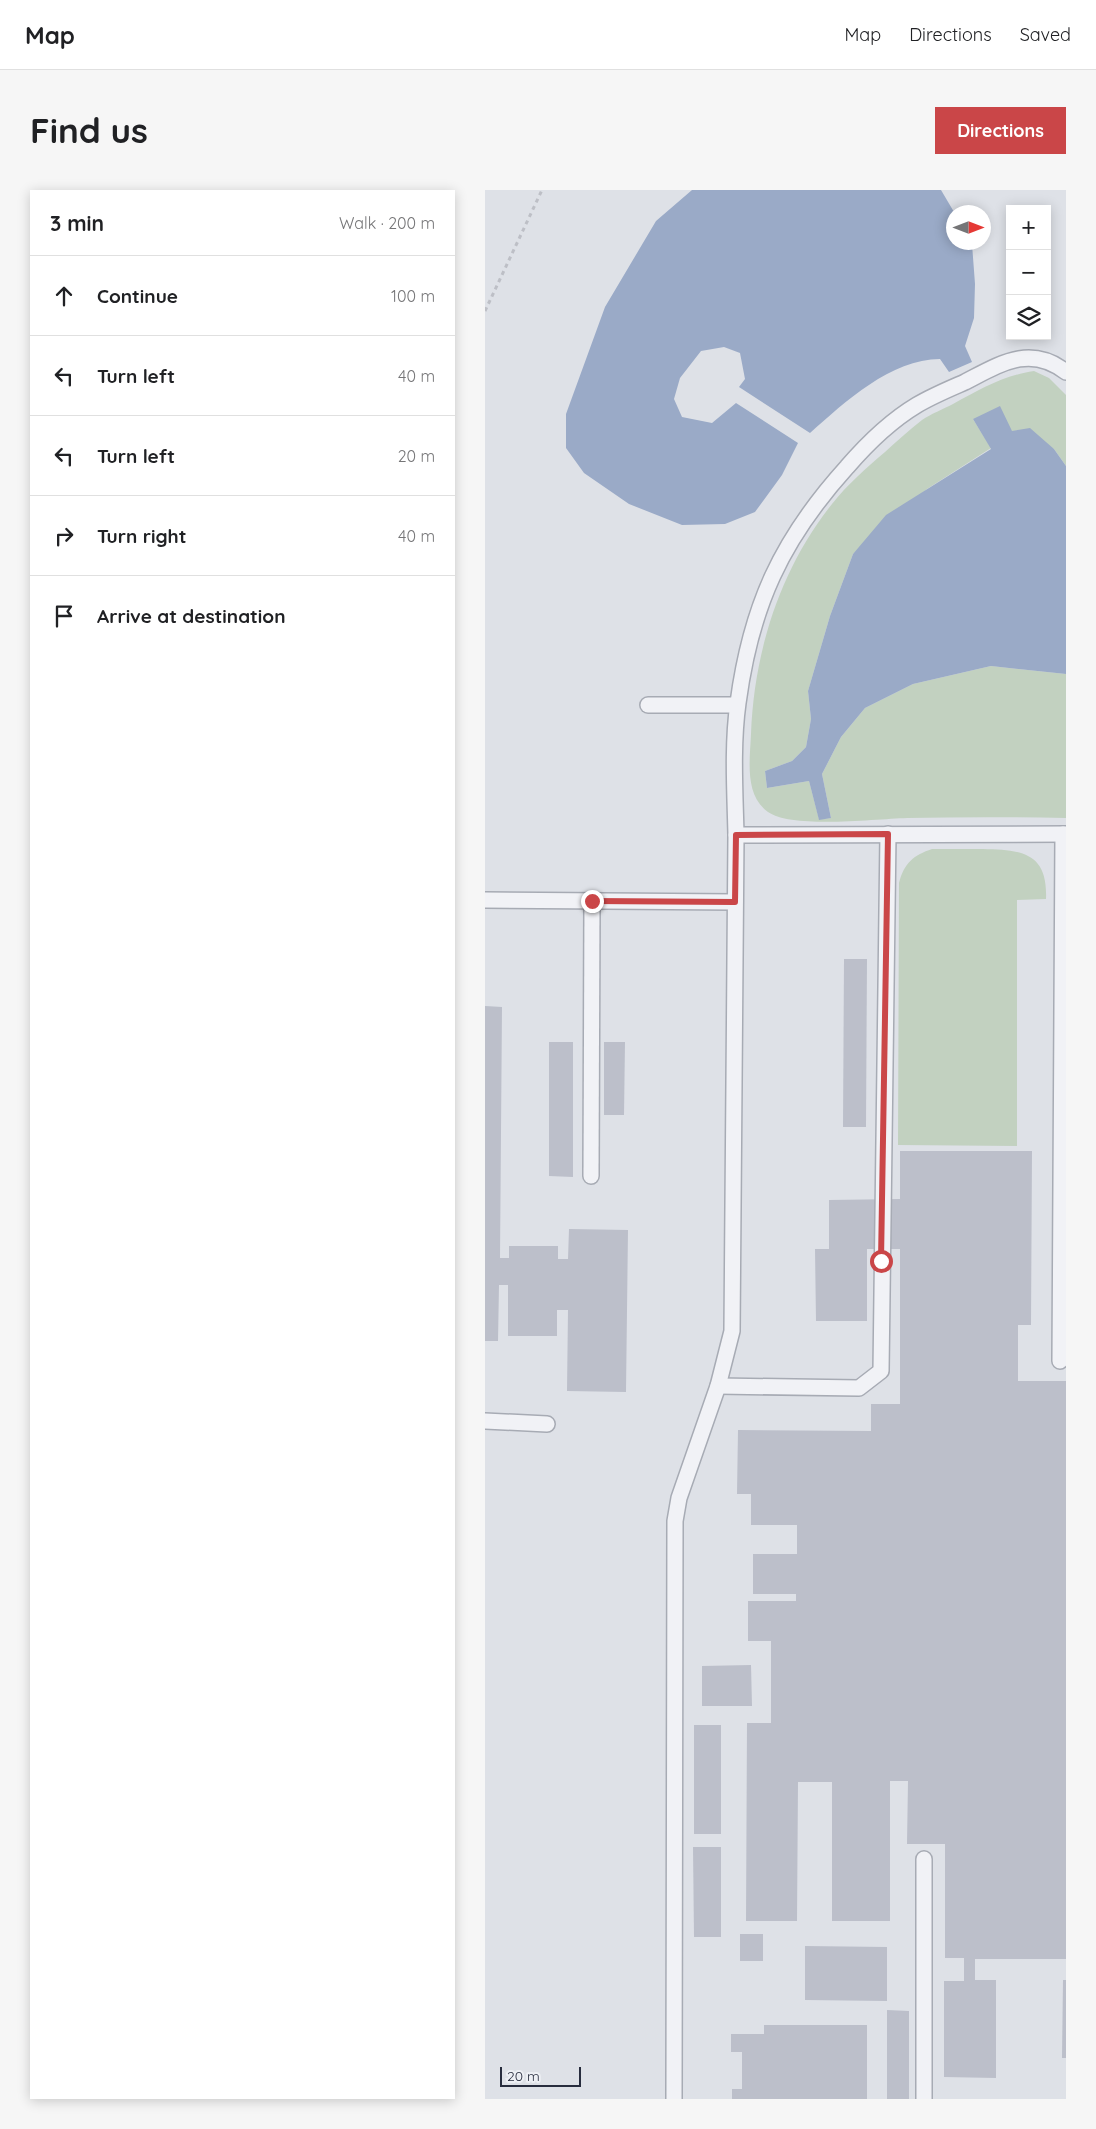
<!DOCTYPE html>
<html lang="en">
<head>
<meta charset="utf-8">
<style>
	:root { --surface:#fff; --page:#f6f6f6; --text:#202124; --muted:#757577; --line:#e0e0e0; --accent:#ca4648 }
	body { margin:0; font-family:Quicksand,sans-serif; background:var(--page); color:var(--text) }
	.controls { position:absolute; right:15px; top:15px; display:grid; overflow:hidden; border-radius:0px; box-shadow:0 2px 12px #0003 }
	.controls button { width:45px; height:45px; display:grid; place-items:center; padding:0; border:0; border-bottom:1px solid var(--line); background:var(--surface); color:var(--text); font:25px sans-serif }
	.compass { position:absolute; left:461px; top:15px; width:45px; height:45px; border-radius:50%; background:var(--surface); box-shadow:0 2px 12px #0003; rotate:90deg }
	.scale { position:absolute; left:15px; bottom:12px; width:81px; box-sizing:border-box; padding-left:5px; border:2px solid #282d3e; border-top:0; font-size:14px; line-height:18px; white-space:nowrap; color:#282d3e; -webkit-text-stroke:4px #eef0f5; paint-order:stroke }
	.stop { position:absolute; width:15px; height:15px; margin:-11px; border:4px solid #ca4648; border-radius:50%; background:#fff }
	.stop.end { background:#ca4648; border-color:#fff; box-shadow:0 1px 5px #0008 }
	.list { margin:0; padding:0; list-style:none }
	h2 { display:flex; justify-content:space-between; align-items:center; height:65px; margin:0; padding:0 20px; font-size:21px }
	h2 small { font-size:16px; font-weight:400; color:var(--muted) }
	.list li { display:grid; grid-template-columns:32px 1fr auto; gap:15px; align-items:center; box-sizing:border-box; height:80px; padding:0 20px; border-top:1px solid var(--line) }
	.list b { display:block; font-size:19px; white-space:nowrap }
	.list em { font-size:16px; font-style:normal; color:var(--muted) }
	.icon { flex:none; width:28px; height:28px; fill:none; stroke:currentColor; stroke-width:2; stroke-linecap:round; stroke-linejoin:round }
	.map { position:relative; flex:none; width:581px; height:1909px; overflow:hidden; border-radius:0px }
	header { display:flex; align-items:center; gap:30px; box-sizing:border-box; height:70px; padding:0 25px; background:var(--surface); border-bottom:1px solid var(--line) }
	header strong { font-size:24px }
	nav { display:flex; gap:28px; margin-inline-start:auto; font-size:18px }
	.intro { display:flex; align-items:center; justify-content:space-between; box-sizing:border-box; height:120px; padding:0 30px }
	h1 { margin:0; font-size:35px }
	.button { padding:12px 22px; border-radius:0px; background:var(--accent); color:#fff; font-size:18px; font-weight:700 }
	main { display:flex; gap:30px; padding:0 30px }
	aside { flex:1; background:var(--surface); border-radius:0px; box-shadow:0 2px 12px #0003 }
	.map>svg:first-child { display:block }
	.green { fill:#c2d1c0 }
	.water { fill:#9aaac7 }
	.building { fill:#bcbfca }
	.lines { fill:none; stroke-linecap:round; stroke-linejoin:round }
	.lane-casing { stroke:#a7abb4; stroke-width:18 }
	.path { stroke:#bdbfc6; stroke-width:3; stroke-dasharray:4 4; stroke-linecap:butt }
	.lane { stroke:#f1f2f6; stroke-width:15 }
	.route { stroke:#ca4648; stroke-width:6 }
</style>
</head>
<body>
<header>
<strong>Map</strong>
<nav><a>Map</a><a>Directions</a><a>Saved</a></nav>
</header>
<div class="intro"><h1>Find us</h1><a class="button">Directions</a></div>
<main>
<aside>
<h2>3 min<small>Walk · 200 m</small></h2>
<ul class="list">
<li><svg class="icon" aria-label="ahead" viewBox="0 0 24 24"><path d="M12 20V5M6 11l6-6 6 6"/></svg><div><b>Continue</b></div><em>100 m</em></li>
<li><svg class="icon" aria-label="left" viewBox="0 0 24 24"><path d="M17 20v-9H6M10 6l-5 5 5 5"/></svg><div><b>Turn left</b></div><em>40 m</em></li>
<li><svg class="icon" aria-label="left" viewBox="0 0 24 24"><path d="M17 20v-9H6M10 6l-5 5 5 5"/></svg><div><b>Turn left</b></div><em>20 m</em></li>
<li><svg class="icon" aria-label="right" viewBox="0 0 24 24"><path d="M7 20v-9h11M14 6l5 5-5 5"/></svg><div><b>Turn right</b></div><em>40 m</em></li>
<li><svg class="icon" aria-label="arrive" viewBox="0 0 24 24"><path d="M6 21V4h12l-3 4 3 4H6"/></svg><div><b>Arrive at destination</b></div></li>
</ul>
</aside>
<div class="map">
<svg width="581" height="1909" viewBox="0 0 581 1909">
	<rect width="100%" height="100%" fill="#dee1e7"/>
	<g class="green">
		<path d="M549 181 564 188 581 205V276L569 259 527 241 488 229 506 258 442 299 368 364 345 426 323 501 326 529 321 557 307 571 280 581 282 598 324 591 334 629 346 628 337 584 356 547 380 518 428 494 506 476 581 484V628C528 627 475 627 422 628 390 629 307 639 283 622 259 605 265 569 266 544 269 462 295 379 347 314 362 295 381 278 400 262 412 251 424 240 437 230 446 224 458 219 468 214 496 199 517 186 549 181Z"/>
		<path d="M447 659C464 659 481 659 498 659 536 660 563 662 561 709L532 710V956L413 955 414 693C419 673 429 665 447 659Z"/>
	</g>
	<g class="water">
		<path d="M207 0H456L469 22 468 52 487 54 490 94 489 128 480 156 487 172 464 182 455 169C406 169 360 212 325 243L254 197 260 189 255 163 239 157 216 161 195 188 189 209 197 227 227 233 251 213 313 253 297 285 270 322 240 334 197 335 144 314 99 283 81 258V224L120 117 171 31Z"/>
		<polygon points="515,216 527,241 545,238 569,259 581,276 581,484 506,476 428,494 380,518 356,547 337,584 346,628 334,630 324,591 282,598 280,581 307,571 321,557 326,529 323,501 345,426 368,364 401,325 506,259 488,229"/>
	</g>
	<g class="building">
		<polygon points="359,769 382,769 381,937 358,937"/>
		<polygon points="0,816 17,817 15,1068 24,1068 24,1056 73,1056 73,1069 83,1069 84,1039 143,1040 141,1202 82,1201 83,1120 72,1120 72,1146 23,1146 23,1095 14,1095 13,1151 0,1151"/>
		<polygon points="64,852 88,852 88,987 64,986"/>
		<polygon points="119,852 140,852 139,925 119,925"/>
		<polygon points="415,961 547,961 546,1135 533,1135 533,1191 581,1191 581,1769 490,1769 490,1790 511,1790 511,1888 459,1887 459,1791 479,1791 479,1768 460,1768 460,1654 422,1654 423,1591 405,1591 405,1731 347,1731 347,1592 313,1592 312,1731 261,1731 262,1533 286,1533 286,1451 263,1451 263,1411 311,1411 311,1404 268,1404 268,1364 312,1364 312,1335 266,1335 266,1304 252,1304 253,1240 386,1241 386,1214 415,1214 415,1059 382,1059 382,1131 331,1131 330,1059 344,1059 344,1010 415,1009"/>
		<polygon points="266,1475 267,1516 217,1516 217,1476"/>
		<rect x="209" y="1535" width="27" height="109"/>
		<polygon points="208,1657 236,1657 236,1747 209,1747"/>
		<rect x="255" y="1744" width="23" height="27"/>
		<polygon points="320,1756 402,1757 402,1811 320,1810"/>
		<polygon points="578,1790 581,1790 581,1868 577,1868"/>
		<polygon points="402,1820 424,1821 424,1909 402,1909"/>
		<polygon points="279,1835 382,1835 382,1909 247,1909 247,1899 257,1899 257,1862 246,1862 246,1844 279,1844"/>
	</g>
	<g class="lines">
		<defs>
			<g id="lane">
				<polyline points="163,515 252,515"/>
				<polyline points="251,645 581,644"/>
				<polyline points="0,710 250,712"/>
				<polyline points="106,986 107,711"/>
				<polyline points="575,1171 578,644"/>
				<polyline points="233,1196 374,1198 396,1181 403,644"/>
				<polyline points="0,1231 62,1234"/>
				<polyline points="439,1669 439,1909"/>
				<path d="M189 1909 190 1331 194 1308 233 1196 247 1141 251 645C250 602 247 556 253 513 266 416 296 350 362 277 381 255 407 230 432 215 447 206 464 199 480 192 515 174 545 154 581 182"/>
			</g>
		</defs>
		<use href="#lane" class="lane-casing"/>
		<polyline class="path" points="0,121 57,0"/>
		<use href="#lane" class="lane"/>
	</g>
	<g class="lines">
		<polyline class="route" points="107,711 250,712 251,645 403,644 396,1071"/>
	</g>
</svg>
<div class="controls">
<button>+</button>
<button>−</button>
<button><svg class="icon" aria-label="layers" viewBox="0 0 24 24"><path d="M12 4l9 5-9 5-9-5zM3 14l9 5 9-5"/></svg></button>
</div>
<svg class="compass" viewBox="-18 -18 36 36"><path d="M0-13l5 13h-10z" fill="#e53935"/><path d="M0 13l5-13h-10z" fill="#757577"/></svg>
<div class="scale">20 m</div>
<div class="stop" style="left:396px;top:1071px"></div>
<div class="stop end" style="left:107px;top:711px"></div>
</div>
</main>
</body>
</html>
